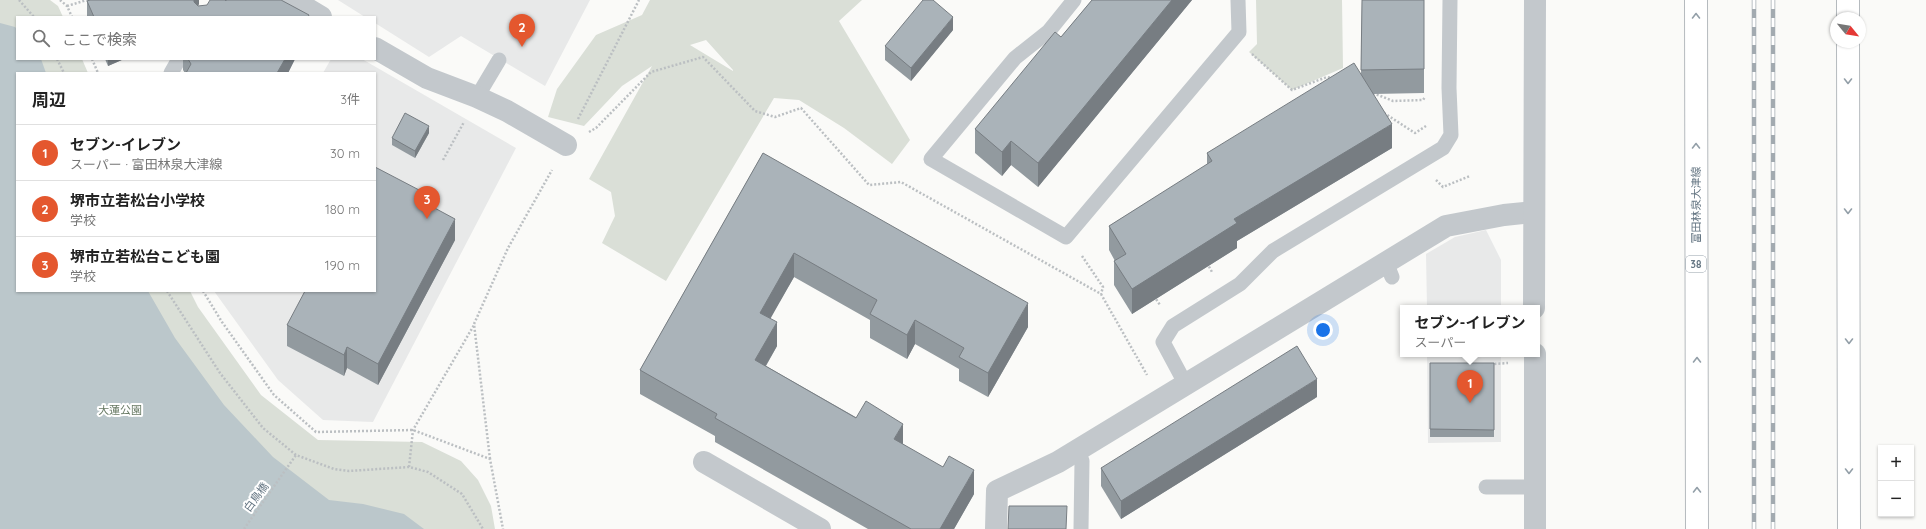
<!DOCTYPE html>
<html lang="ja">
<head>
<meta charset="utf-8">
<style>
	:root { --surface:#fff; --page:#f6f6f6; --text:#222; --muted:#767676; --line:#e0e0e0; --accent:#e4572e }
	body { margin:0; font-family:Quicksand,"Noto Sans JP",sans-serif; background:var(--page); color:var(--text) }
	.controls { position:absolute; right:12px; bottom:12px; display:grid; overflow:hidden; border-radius:0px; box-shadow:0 1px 3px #0004 }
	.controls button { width:36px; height:36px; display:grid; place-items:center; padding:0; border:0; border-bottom:1px solid var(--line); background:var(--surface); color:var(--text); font:20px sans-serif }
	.compass { position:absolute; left:1830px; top:12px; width:36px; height:36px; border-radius:50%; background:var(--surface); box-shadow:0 1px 3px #0004; rotate:120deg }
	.you { position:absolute; left:1323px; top:330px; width:14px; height:14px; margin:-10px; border:3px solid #fff; border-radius:50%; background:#1a73e8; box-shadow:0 0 0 6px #1a73e833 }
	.badge { display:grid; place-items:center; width:26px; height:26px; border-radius:50%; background:var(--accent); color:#fff; font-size:13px; font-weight:700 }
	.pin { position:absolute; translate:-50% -33px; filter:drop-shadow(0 1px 2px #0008) }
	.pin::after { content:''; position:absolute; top:21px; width:14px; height:12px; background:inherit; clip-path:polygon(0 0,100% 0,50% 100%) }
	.popup { position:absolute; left:1400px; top:305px; width:140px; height:52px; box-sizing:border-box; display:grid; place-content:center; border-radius:0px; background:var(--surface); filter:drop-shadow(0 1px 3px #0005); font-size:13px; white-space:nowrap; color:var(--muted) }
	.popup b { font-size:15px; color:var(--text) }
	.popup::after { content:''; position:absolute; left:50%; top:100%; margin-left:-8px; border:8px solid transparent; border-top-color:var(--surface) }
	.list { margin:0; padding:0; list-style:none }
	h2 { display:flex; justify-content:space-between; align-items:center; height:52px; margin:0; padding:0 16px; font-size:17px }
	h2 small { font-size:13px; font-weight:400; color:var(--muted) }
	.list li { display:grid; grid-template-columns:26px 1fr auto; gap:12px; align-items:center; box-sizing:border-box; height:56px; padding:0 16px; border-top:1px solid var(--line) }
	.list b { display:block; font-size:15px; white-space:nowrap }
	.list p { margin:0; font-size:13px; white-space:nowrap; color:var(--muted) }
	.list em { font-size:13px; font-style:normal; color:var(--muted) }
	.icon { flex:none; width:22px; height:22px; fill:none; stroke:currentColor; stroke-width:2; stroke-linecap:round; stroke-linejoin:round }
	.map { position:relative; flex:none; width:1926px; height:529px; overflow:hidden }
	.search { position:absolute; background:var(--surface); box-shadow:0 1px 3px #0004; left:16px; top:16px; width:360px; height:44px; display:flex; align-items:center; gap:10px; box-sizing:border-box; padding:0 14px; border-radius:0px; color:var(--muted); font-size:15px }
	.panel { position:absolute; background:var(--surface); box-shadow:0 1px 3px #0004; left:16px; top:72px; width:360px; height:220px; border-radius:0px }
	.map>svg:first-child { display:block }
	.built { fill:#e8e9e9 }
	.green { fill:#dadfd7; fill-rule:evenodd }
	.water { fill:#bbc7cb }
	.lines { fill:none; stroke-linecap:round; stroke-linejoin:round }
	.primary-casing { stroke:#b5babe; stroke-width:24 }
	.path { stroke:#bbbfc2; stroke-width:2.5; stroke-dasharray:2 2; stroke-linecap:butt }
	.service { stroke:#c3c8cc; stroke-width:15 }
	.minor { stroke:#c3c8cc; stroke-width:22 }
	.tertiary { stroke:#c3c8cc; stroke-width:22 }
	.primary { stroke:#fff; stroke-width:22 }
	.rail-casing { stroke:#a2aab0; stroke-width:4.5 }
	.rail { stroke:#fff; stroke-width:3; stroke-dasharray:9; stroke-linecap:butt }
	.wall { fill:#929a9f }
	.shaded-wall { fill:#777d82 }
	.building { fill:#aab3b9; stroke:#777d82 }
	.oneway { stroke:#939fa8 }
	.labels { text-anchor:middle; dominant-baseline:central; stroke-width:4; stroke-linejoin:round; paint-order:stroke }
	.shield { fill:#fff; stroke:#939fa8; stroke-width:1 }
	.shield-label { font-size:10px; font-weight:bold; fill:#657683 }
	.street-label { font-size:11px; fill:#657683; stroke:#fff }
	.park-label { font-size:11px; fill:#687a64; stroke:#fff }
</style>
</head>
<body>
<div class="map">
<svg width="1926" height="529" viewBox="0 0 1926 529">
	<rect width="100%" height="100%" fill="#fafaf8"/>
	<g class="built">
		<polygon points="338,0 590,0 545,86 461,36 429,57 375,23 375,17 365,17"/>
		<polygon points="331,59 362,59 516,148 373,422 323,420 278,380 214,291 375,291 375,73 323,73"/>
		<polygon points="1486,230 1501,260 1501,308 1427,308 1426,254 1455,237"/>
		<polygon points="1427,354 1501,354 1501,442 1428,443"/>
	</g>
	<g class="green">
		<polygon points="0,0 50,0 58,6 63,17 17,17 17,59 82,59 88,73 17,73 17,291 190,291 198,307 261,395 318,440 422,442 461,461 478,480 491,506 495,529 0,529"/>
		<path d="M650 0H862L839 21 910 140 892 164 844 128 799 100 774 98 666 281 602 243 615 216 611 192 589 179 652 66 622 86 584 126 548 117 557 89 596 35 642 15ZM706 40 733 70V71L690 45Z"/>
		<polygon points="1256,0 1342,0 1343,68 1292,90 1249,52 1257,44"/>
	</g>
	<polygon class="water" points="0,23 15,27 17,29 17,59 41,59 46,73 17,73 17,291 148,291 175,338 224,405 273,457 329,500 363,504 404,514 424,529 0,529"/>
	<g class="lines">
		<defs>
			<g id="primary">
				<polyline points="1696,0 1697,529"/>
				<polyline points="1848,0 1848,18"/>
				<polyline points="1848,42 1849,529"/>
			</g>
		</defs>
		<use href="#primary" class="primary-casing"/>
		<g class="path">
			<polyline points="19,0 34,17"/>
			<polyline points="60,0 67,6 72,17"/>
			<polyline points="67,6 87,0"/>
			<polyline points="1252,54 1292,90 1327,77 1333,78"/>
			<polyline points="57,59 64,73"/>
			<polyline points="92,59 98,73"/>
			<polyline points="1373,93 1393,101 1423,100 1425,97"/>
			<polyline points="1384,113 1415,133 1426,126"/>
			<polyline points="578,119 639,0"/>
			<polyline points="589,132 596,128 651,72 703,57 755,111 775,117 801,108 869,185 901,182 1101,294 1147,375"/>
			<polyline points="443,160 464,122"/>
			<polyline points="1436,180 1443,187 1470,176"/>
			<polyline points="1082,256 1103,287 1101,294"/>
			<polyline points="1207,263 1212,272"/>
			<polyline points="167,291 220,373 263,428 296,455 334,469 349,471 409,467 428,472 462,494 483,529"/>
			<polyline points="203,291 222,322 274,395 316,432 413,430 490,459 503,529"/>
			<polyline points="1154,296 1160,305"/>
			<polyline points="1492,367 1494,364 1508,363"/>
			<polyline points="490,459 474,324 508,248 552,170"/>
			<polyline points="409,467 413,430 474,325"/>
			<polyline points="244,529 296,455"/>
		</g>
		<g class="service">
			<polyline points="1074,0 1049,31 1015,58 931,159 1066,237 1239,32 1238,0"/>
			<polyline points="171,73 179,59"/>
			<polyline points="477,97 499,60"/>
			<polyline points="1386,262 1392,277"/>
			<polyline points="1186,385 1163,342 1173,326 1240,284 1273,251 1443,148 1451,135 1449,88 1450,0"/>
			<polyline points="1077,449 1082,461 1081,529"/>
			<polyline points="1486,487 1535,487"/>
		</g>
		<g class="minor">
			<polyline points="293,0 321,17"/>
			<polyline points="375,48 427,78 477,97 507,111 566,145"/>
			<polyline points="704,462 820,529"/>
			<polyline points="996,529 997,491 1058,462 1446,226 1504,215 1534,212"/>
		</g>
		<g class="tertiary">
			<polyline points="1534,308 1535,0"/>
			<polyline points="1535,354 1535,529"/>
		</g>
		<use href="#primary" class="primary"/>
		<defs>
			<g id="rail">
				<polyline points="1754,0 1754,529"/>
				<polyline points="1773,0 1773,529"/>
			</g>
		</defs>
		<use href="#rail" class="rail-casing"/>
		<use href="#rail" class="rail"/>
	</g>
	<g class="wall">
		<polygon points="88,0 199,0 198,6 309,17 87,17 87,1"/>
		<polygon points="1092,0 1192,0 1038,187 1011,165 1002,176 975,153 975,129 1061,37"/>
		<polygon points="1362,0 1424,0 1424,93 1373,94 1392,148 1237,241 1237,248 1132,314 1114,285 1114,261 1115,261 1109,250 1109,226 1207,165 1207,153 1361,75"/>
		<polygon points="953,30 911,81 885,60 885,46"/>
		<polygon points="105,59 124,59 108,66"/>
		<polygon points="183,59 295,59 288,73 185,73 183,70"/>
		<polygon points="429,133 415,158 392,145 392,138"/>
		<polygon points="763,153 1028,327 988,397 959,381 959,369 915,344 907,359 870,338 870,320 794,277 770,318 777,346 766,366 903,444 974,494 954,529 868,529 715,442 715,436 640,394 640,370"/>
		<polygon points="421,200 455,240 378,385 347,368 344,376 287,346 287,325"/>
		<rect x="1430" y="363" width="64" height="74"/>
		<polygon points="1317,397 1121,519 1101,486 1101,468"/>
	</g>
	<g class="shaded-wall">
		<polygon points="193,0 199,0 199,4 193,17"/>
		<polygon points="1172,0 1192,0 1038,187 1038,163"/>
		<polygon points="953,17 953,30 911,81 911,68"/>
		<polygon points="108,59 124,59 108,66"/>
		<polygon points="285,59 295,59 288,73 277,73"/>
		<polygon points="1392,124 1392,148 1237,241 1237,248 1132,314 1132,289 1234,219"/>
		<polygon points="429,126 429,133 415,158 415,151"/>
		<polygon points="1011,141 1011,165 1002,176 1002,152"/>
		<polygon points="421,191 421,212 416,198"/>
		<polygon points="455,219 455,240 378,385 378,364"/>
		<polygon points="794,253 794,277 760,337 760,313"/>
		<polygon points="1028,303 1028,327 988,397 988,373"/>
		<polygon points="915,320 915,344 907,359 907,335"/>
		<polygon points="777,322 777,346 755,384 755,360"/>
		<polygon points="347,347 347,368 344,376 344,355"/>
		<polygon points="1317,379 1317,397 1121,519 1121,501"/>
		<polygon points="903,424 903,448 894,439"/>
		<polygon points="974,470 974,494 954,529 940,529"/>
	</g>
	<g class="building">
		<polygon points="90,0 194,0 194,2 198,6 207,5 210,0 225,0 226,1 226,0 281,0 309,15 308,17 94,17 87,1"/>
		<polygon points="923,0 933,0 953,17 911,68 885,46"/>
		<polygon points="1092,0 1172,0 1038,163 1011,141 1002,152 975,129 1055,32 1061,37"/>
		<polygon points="1362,0 1424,0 1424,69 1361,70"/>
		<polygon points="188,59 285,59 277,73 186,73 191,64"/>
		<polygon points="1354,63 1392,124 1234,219 1237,223 1132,289 1114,261 1126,254 1109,226 1212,161 1207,153"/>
		<polygon points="405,113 429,126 415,151 392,138"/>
		<polygon points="763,153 1028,303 988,373 959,357 964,348 915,320 907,335 870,314 877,300 794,253 760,313 777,322 755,360 856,418 866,401 903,424 894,439 943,467 949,456 974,470 940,529 911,529 715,418 717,414 640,370"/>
		<polygon points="375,167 421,191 416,198 455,219 378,364 347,347 344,355 287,325 305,291 375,291"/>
		<polygon points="1297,346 1317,379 1121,501 1101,468"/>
		<polygon points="1430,363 1494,363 1494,430 1430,429"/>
		<polygon points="1009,506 1067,506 1066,529 1008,529"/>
	</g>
	<defs><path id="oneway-chevron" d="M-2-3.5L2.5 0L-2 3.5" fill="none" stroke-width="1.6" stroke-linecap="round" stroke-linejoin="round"/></defs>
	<g class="oneway">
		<use href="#oneway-chevron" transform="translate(1696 16) rotate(-90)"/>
		<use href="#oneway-chevron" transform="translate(1848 81) rotate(90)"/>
		<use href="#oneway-chevron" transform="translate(1696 146) rotate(-90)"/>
		<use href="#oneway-chevron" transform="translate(1848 211) rotate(90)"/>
		<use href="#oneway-chevron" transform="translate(1849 341) rotate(90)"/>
		<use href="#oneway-chevron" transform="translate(1697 360) rotate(-90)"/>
		<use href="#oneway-chevron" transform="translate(1849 471) rotate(90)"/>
		<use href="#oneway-chevron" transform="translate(1697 490) rotate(-90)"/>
	</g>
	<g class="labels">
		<rect class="shield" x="1686" y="256" width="20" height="16" rx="3"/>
		<g class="shield-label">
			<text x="1696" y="264">38</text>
		</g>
		<g class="street-label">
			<text transform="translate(1696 205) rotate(-90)">富田林泉大津線</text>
			<text transform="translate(256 497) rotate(-54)">白鳥橋</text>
		</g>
		<g class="park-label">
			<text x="120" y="410">大蓮公園</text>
		</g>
	</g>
</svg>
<div class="controls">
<button>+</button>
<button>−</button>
</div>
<svg class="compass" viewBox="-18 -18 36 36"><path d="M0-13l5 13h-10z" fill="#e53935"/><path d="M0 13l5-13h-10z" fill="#767676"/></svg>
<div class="you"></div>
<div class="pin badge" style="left:1470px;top:403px">1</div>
<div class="popup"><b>セブン-イレブン</b>スーパー</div>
<div class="pin badge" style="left:522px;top:47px">2</div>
<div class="pin badge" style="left:427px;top:219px">3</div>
<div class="search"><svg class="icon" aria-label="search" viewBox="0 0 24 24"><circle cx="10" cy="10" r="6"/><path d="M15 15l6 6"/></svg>ここで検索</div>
<section class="panel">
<h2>周辺<small>3件</small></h2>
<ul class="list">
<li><span class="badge">1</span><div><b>セブン-イレブン</b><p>スーパー · 富田林泉大津線</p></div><em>30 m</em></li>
<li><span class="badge">2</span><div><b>堺市立若松台小学校</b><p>学校</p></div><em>180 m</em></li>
<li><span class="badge">3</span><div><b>堺市立若松台こども園</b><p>学校</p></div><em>190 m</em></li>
</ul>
</section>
</div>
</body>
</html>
